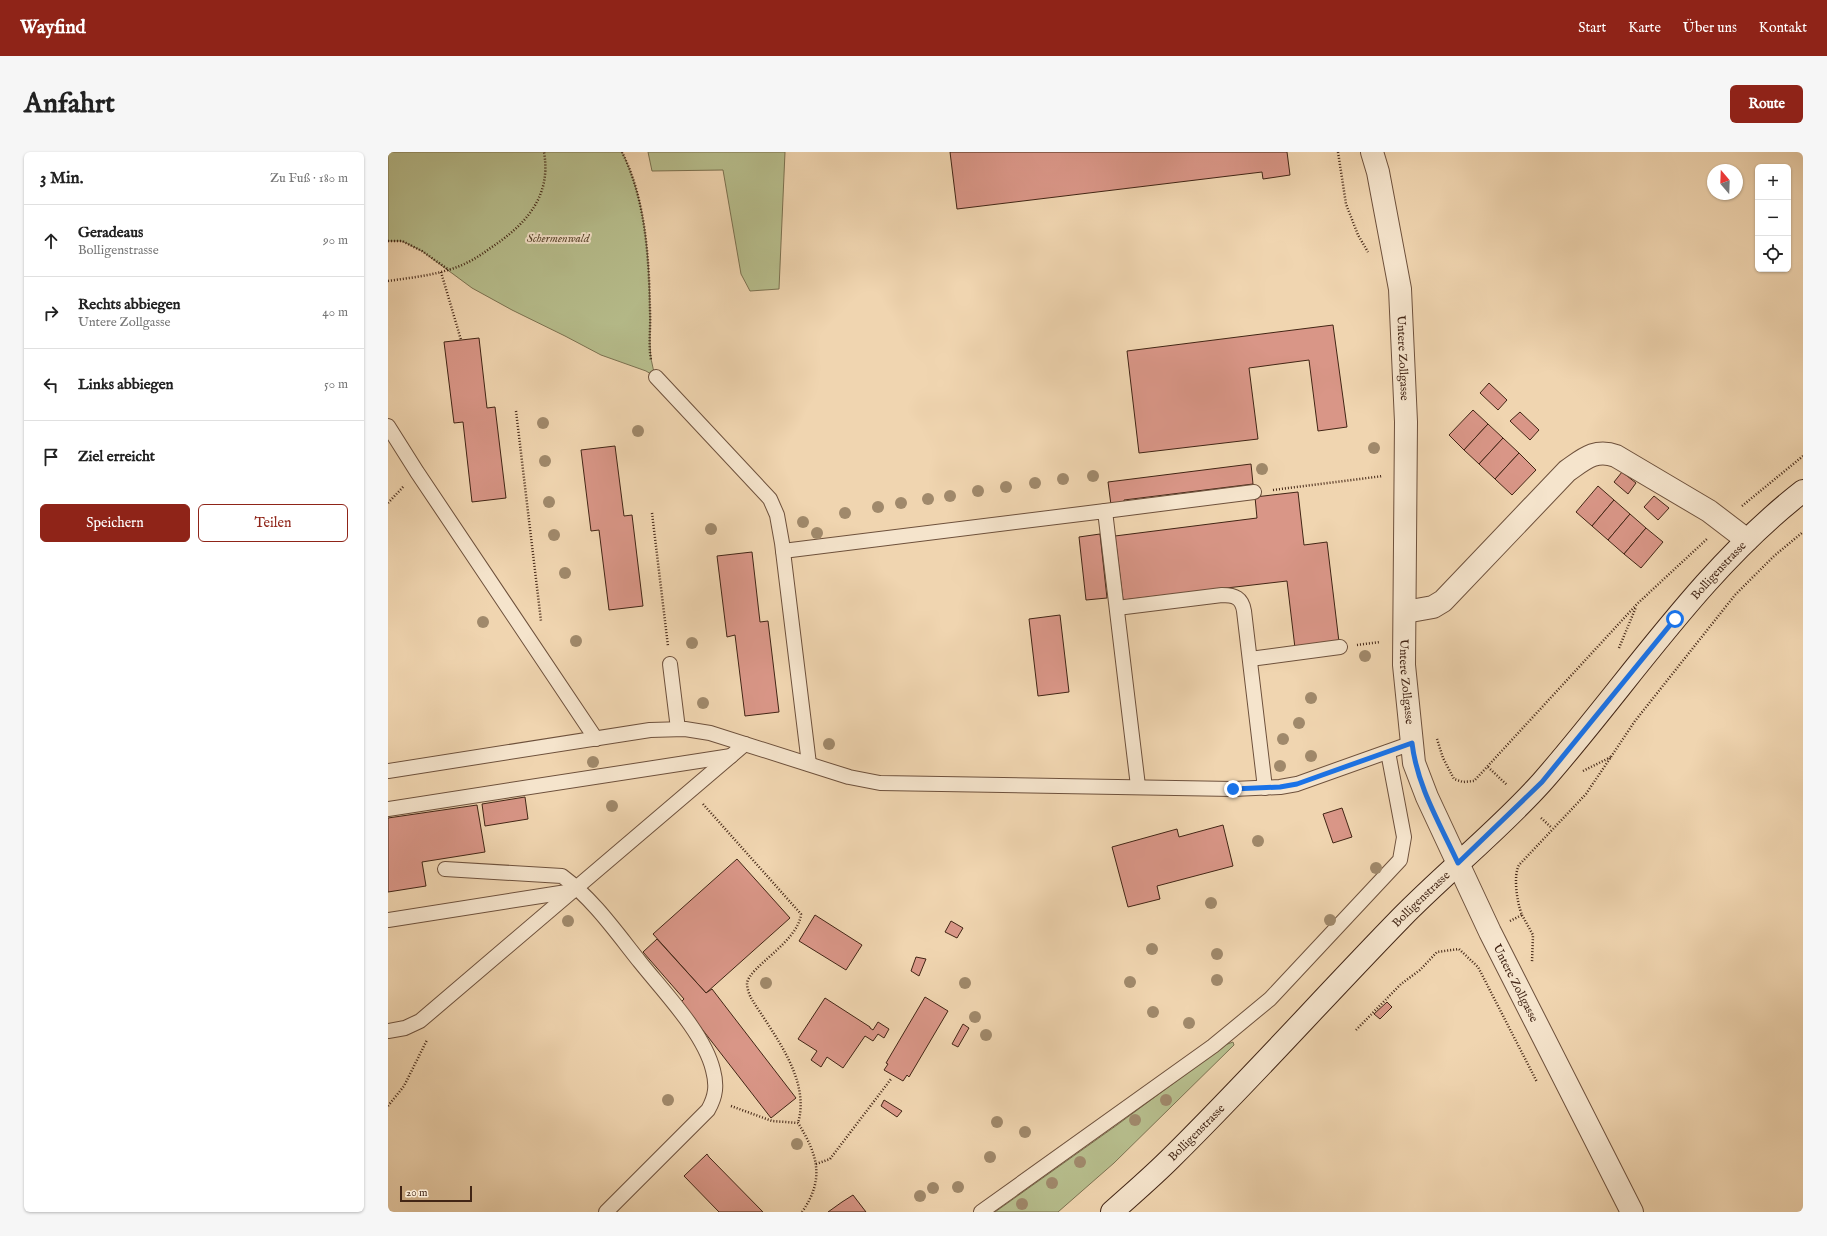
<!DOCTYPE html>
<html lang="de">
<head>
<meta charset="utf-8">
<style>
	:root { --surface:#fff; --page:#f6f6f6; --text:#222; --muted:#767676; --line:#e0e0e0; --accent:#8f2418 }
	body { margin:0; font-family:"IM FELL English",serif; background:var(--page); color:var(--text) }
	.controls { position:absolute; right:12px; top:12px; display:grid; overflow:hidden; border-radius:6px; box-shadow:0 1px 3px #0004 }
	.controls button { width:36px; height:36px; display:grid; place-items:center; padding:0; border:0; border-bottom:1px solid var(--line); background:var(--surface); color:var(--text); font:20px sans-serif }
	.compass { position:absolute; left:1319px; top:12px; width:36px; height:36px; border-radius:50%; background:var(--surface); box-shadow:0 1px 3px #0004; rotate:341deg }
	.scale { position:absolute; left:12px; bottom:10px; width:72px; box-sizing:border-box; padding-left:4px; border:2px solid #422515; border-top:0; font-size:11px; line-height:14px; white-space:nowrap; color:#422515; -webkit-text-stroke:3px #f5e4cc; paint-order:stroke }
	.stop { position:absolute; width:12px; height:12px; margin:-9px; border:3px solid #1a73e8; border-radius:50%; background:#fff }
	.stop.end { background:#1a73e8; border-color:#fff; box-shadow:0 1px 4px #0008 }
	.list { margin:0; padding:0; list-style:none }
	h2 { display:flex; justify-content:space-between; align-items:center; height:52px; margin:0; padding:0 16px; font-size:17px }
	h2 small { font-size:13px; font-weight:400; color:var(--muted) }
	.list li { display:grid; grid-template-columns:26px 1fr auto; gap:12px; align-items:center; box-sizing:border-box; height:72px; padding:0 16px; border-top:1px solid var(--line) }
	.list b { display:block; font-size:15px; white-space:nowrap }
	.list p { margin:0; font-size:13px; white-space:nowrap; color:var(--muted) }
	.list em { font-size:13px; font-style:normal; color:var(--muted) }
	.actions { display:flex; gap:8px; padding:12px 16px }
	.actions a { flex:1; padding:9px 0; border:1px solid var(--accent); border-radius:6px; text-align:center; font-size:14px; color:var(--accent) }
	.actions .main { background:var(--accent); color:#fff }
	.icon { flex:none; width:22px; height:22px; fill:none; stroke:currentColor; stroke-width:2; stroke-linecap:round; stroke-linejoin:round }
	.map { position:relative; flex:none; width:1415px; height:1060px; overflow:hidden; border-radius:6px }
	header { display:flex; align-items:center; gap:24px; box-sizing:border-box; height:56px; padding:0 20px; background:var(--accent); color:#fff }
	header strong { font-size:19px }
	nav { display:flex; gap:22px; margin-inline-start:auto; font-size:14px }
	.intro { display:flex; align-items:center; justify-content:space-between; box-sizing:border-box; height:96px; padding:0 24px }
	h1 { margin:0; font-size:28px }
	.button { padding:10px 18px; border-radius:6px; background:var(--accent); color:#fff; font-size:14px; font-weight:700 }
	main { display:flex; gap:24px; padding:0 24px }
	aside { flex:1; background:var(--surface); border-radius:6px; box-shadow:0 1px 3px #0004 }
	.map>svg:first-child { display:block }
	.green { fill:#b7be8d; stroke:#7c7251 }
	.building { fill:#d99687; stroke:#422515 }
	.lines { fill:none; stroke-linecap:round; stroke-linejoin:round }
	.service-casing { stroke:#6e513c; stroke-width:16 }
	.minor-casing { stroke:#6e513c; stroke-width:24 }
	.tertiary-casing { stroke:#6e513c; stroke-width:24 }
	.secondary-casing { stroke:#422515; stroke-width:24 }
	.path { stroke:#422515; stroke-width:2.5; stroke-dasharray:1 2; stroke-linecap:butt }
	.service { stroke:#f5e4cc; stroke-width:14 }
	.minor { stroke:#f5e4cc; stroke-width:22 }
	.tertiary { stroke:#f5e4cc; stroke-width:22 }
	.secondary { stroke:#f5e4cc; stroke-width:22 }
	.tree { fill:#a0896b }
	.route { stroke:#1a73e8; stroke-width:5 }
	.labels { text-anchor:middle; dominant-baseline:central; stroke-width:4; stroke-linejoin:round; paint-order:stroke }
	.park-label { font-size:12px; font-style:italic; fill:#5f4b33; stroke:#f5e4cc }
	.street-label { font-size:12px; fill:#422515; stroke:#f5e4cc }
</style>
</head>
<body>
<header>
<strong>Wayfind</strong>
<nav><a>Start</a><a>Karte</a><a>Über uns</a><a>Kontakt</a></nav>
</header>
<div class="intro"><h1>Anfahrt</h1><a class="button">Route</a></div>
<main>
<aside>
<h2>3 Min.<small>Zu Fuß · 180 m</small></h2>
<ul class="list">
<li><svg class="icon" aria-label="ahead" viewBox="0 0 24 24"><path d="M12 20V5M6 11l6-6 6 6"/></svg><div><b>Geradeaus</b><p>Bolligenstrasse</p></div><em>90 m</em></li>
<li><svg class="icon" aria-label="right" viewBox="0 0 24 24"><path d="M7 20v-9h11M14 6l5 5-5 5"/></svg><div><b>Rechts abbiegen</b><p>Untere Zollgasse</p></div><em>40 m</em></li>
<li><svg class="icon" aria-label="left" viewBox="0 0 24 24"><path d="M17 20v-9H6M10 6l-5 5 5 5"/></svg><div><b>Links abbiegen</b></div><em>50 m</em></li>
<li><svg class="icon" aria-label="arrive" viewBox="0 0 24 24"><path d="M6 21V4h12l-3 4 3 4H6"/></svg><div><b>Ziel erreicht</b></div></li>
</ul>
<div class="actions"><a class="main">Speichern</a><a>Teilen</a></div>
</aside>
<div class="map">
<svg width="1415" height="1060" viewBox="0 0 1415 1060">
	<rect width="100%" height="100%" fill="#f0d5b0"/>
	<filter id="stains"><feTurbulence type="fractalNoise" baseFrequency=".005" numOctaves="4"/><feColorMatrix values="0 0 0 0 .2 0 0 0 0 .09 0 0 0 0 .02 0 0 0 .5 -.17"/></filter>
	<radialGradient id="worn" r=".72"><stop offset=".6" stop-color="#630" stop-opacity="0"/><stop offset="1" stop-color="#630" stop-opacity=".3"/></radialGradient>
	<g class="green">
		<path d="M0 0H234C258 48 261 106 262 159 263 181 259 203 268 225L258 219 213 203 177 184 124 158 84 136 34 99 14 89H0Z"/>
		<polygon points="260,0 397,0 391,137 362,139 353,122 335,18 264,19"/>
		<polygon points="845,890 846,893 726,1011 670,1060 607,1060 729,973 837,893"/>
	</g>
	<g class="building">
		<polygon points="562,0 899,0 902,23 875,27 874,20 569,57"/>
		<polygon points="945,173 959,275 930,279 921,208 861,216 870,287 751,301 739,199"/>
		<polygon points="91,186 99,256 107,255 118,346 84,350 75,270 66,271 56,190"/>
		<polygon points="1101,231 1119,248 1110,258 1092,241"/>
		<polygon points="1085,258 1100,272 1076,298 1061,283"/>
		<polygon points="1132,260 1151,278 1142,288 1122,269"/>
		<polygon points="1100,272 1115,286 1091,312 1076,298"/>
		<polygon points="1115,286 1131,301 1107,327 1091,312"/>
		<polygon points="227,294 236,364 244,363 255,454 221,458 211,378 203,379 193,298"/>
		<polygon points="1131,301 1148,318 1124,343 1107,327"/>
		<polygon points="863,312 865,332 736,348 736,352 723,353 720,330"/>
		<polygon points="1234,320 1248,331 1240,342 1226,330"/>
		<polygon points="1210,334 1226,348 1204,374 1188,360"/>
		<polygon points="910,340 916,393 939,390 951,490 907,496 899,429 735,448 727,384 869,366 867,345"/>
		<polygon points="1266,344 1281,356 1270,368 1256,355"/>
		<polygon points="1226,348 1242,362 1220,388 1204,374"/>
		<polygon points="1242,362 1258,376 1236,402 1220,388"/>
		<polygon points="1258,376 1275,390 1253,416 1236,402"/>
		<polygon points="712,382 719,446 698,448 691,385"/>
		<polygon points="364,400 372,470 380,469 391,560 357,564 347,483 339,485 329,404"/>
		<polygon points="672,463 681,540 650,544 641,467"/>
		<polygon points="137,645 140,667 97,674 94,652"/>
		<polygon points="89,653 97,700 34,710 38,734 0,740 0,666"/>
		<polygon points="954,656 964,685 945,691 935,662"/>
		<polygon points="835,673 845,714 769,734 772,747 740,755 724,695 789,677 791,685"/>
		<polygon points="349,707 402,766 318,841 265,782"/>
		<polygon points="427,763 474,793 458,818 411,789"/>
		<polygon points="563,769 575,776 569,786 557,780"/>
		<polygon points="269,787 318,841 324,837 408,946 383,966 293,850 296,847 255,800"/>
		<polygon points="528,805 538,807 531,824 523,819"/>
		<polygon points="537,845 560,859 521,925 519,923 515,929 496,918 500,912 498,911"/>
		<polygon points="437,846 482,875 482,876 485,878 490,870 501,877 496,886 490,882 485,889 477,884 455,916 439,905 433,915 423,908 429,899 410,887"/>
		<polygon points="999,850 1004,855 992,867 986,862"/>
		<polygon points="575,872 581,876 570,895 564,892"/>
		<polygon points="496,948 514,959 509,965 493,954"/>
		<polygon points="319,1002 321,1005 375,1060 331,1060 296,1024"/>
		<polygon points="465,1043 478,1060 440,1060 454,1050"/>
	</g>
	<g class="lines">
		<defs>
			<g id="service">
				<polyline points="268,225 382,347 389,363 394,391 421,612"/>
				<polyline points="0,274 29,320 208,587"/>
				<polyline points="717,359 866,340"/>
				<polyline points="395,399 717,359 750,634"/>
				<path d="M729 456 834 443C847 443 854 446 856 459L877 636"/>
				<polyline points="862,507 952,495"/>
				<polyline points="282,512 290,577"/>
				<polyline points="0,619 262,578 297,577 322,581 461,625 492,631 845,637 892,635 909,632 1024,591"/>
				<polyline points="0,657 343,604"/>
				<path d="M57 717 174 724C205 747 228 780 252 810 275 839 316 881 325 918 329 933 328 944 320 958L218 1060"/>
				<polyline points="0,768 185,739"/>
				<polyline points="0,879 17,876 32,869 357,592"/>
				<polyline points="593,1060 825,894 882,847 1012,708 1016,685 1000,600"/>
			</g>
			<path id="minor" d="M1017 460 1045 455 1055 449 1179 319C1195 308 1207 296 1228 304L1321 359 1359 388"/>
			<g id="tertiary">
				<path id="s1" d="M984 0 990 20 1012 137 1018 270 1016 513 1026 611 1039 645 1102 780 1244 1060"/>
			</g>
			<g id="secondary">
				<path id="s2" d="M724 1060C744 1042 764 1025 783 1006 862 928 936 845 1013 766 1058 720 1111 678 1154 630 1240 532 1312 419 1415 339"/>
			</g>
		</defs>
		<use href="#service" class="service-casing"/>
		<use href="#minor" class="minor-casing"/>
		<use href="#tertiary" class="tertiary-casing"/>
		<use href="#secondary" class="secondary-casing"/>
		<g class="path">
			<path d="M234 0C258 48 261 107 262 159 263 175 260 192 263 208"/>
			<polyline points="950,0 958,52 970,83 980,100"/>
			<polyline points="0,89 14,89 34,99 61,118"/>
			<polyline points="53,120 73,188"/>
			<path d="M0 129C20 126 41 124 60 118 75 114 89 106 101 97 136 74 164 46 156 0"/>
			<polyline points="128,259 153,469"/>
			<polyline points="885,338 995,324"/>
			<polyline points="0,351 16,334"/>
			<polyline points="1354,354 1415,304"/>
			<polyline points="264,361 280,494"/>
			<polyline points="969,493 992,490"/>
			<polyline points="1231,496 1248,455"/>
			<polyline points="1049,587 1055,606 1066,627 1075,630 1086,629 1249,452 1320,386"/>
			<polyline points="1100,615 1119,633"/>
			<polyline points="1195,619 1223,605"/>
			<path d="M315 652 413 762C410 790 362 814 359 831 359 836 361 842 363 846 385 882 423 927 410 971"/>
			<polyline points="1153,666 1164,676"/>
			<polyline points="1134,763 1145,783 1144,810"/>
			<path d="M1122 769 1134 763C1129 751 1125 724 1131 713L1198 642 1247 569 1347 443 1386 404 1415 380"/>
			<polyline points="968,878 1013,832 1032,818 1049,800 1071,797 1090,815 1149,930"/>
			<polyline points="0,954 16,934 39,888"/>
			<path d="M343 954 384 969 410 971C430 1003 437 1027 414 1060"/>
			<polyline points="428,1012 442,1007 503,927"/>
		</g>
		<use href="#service" class="service"/>
		<use href="#minor" class="minor"/>
		<use href="#tertiary" class="tertiary"/>
		<use href="#secondary" class="secondary"/>
	</g>
	<g class="tree">
		<circle cx="155" cy="271" r="6"/>
		<circle cx="250" cy="279" r="6"/>
		<circle cx="986" cy="296" r="6"/>
		<circle cx="157" cy="309" r="6"/>
		<circle cx="874" cy="317" r="6"/>
		<circle cx="705" cy="324" r="6"/>
		<circle cx="675" cy="327" r="6"/>
		<circle cx="647" cy="331" r="6"/>
		<circle cx="618" cy="335" r="6"/>
		<circle cx="590" cy="339" r="6"/>
		<circle cx="562" cy="344" r="6"/>
		<circle cx="540" cy="347" r="6"/>
		<circle cx="161" cy="350" r="6"/>
		<circle cx="513" cy="351" r="6"/>
		<circle cx="490" cy="355" r="6"/>
		<circle cx="457" cy="361" r="6"/>
		<circle cx="415" cy="370" r="6"/>
		<circle cx="323" cy="377" r="6"/>
		<circle cx="429" cy="381" r="6"/>
		<circle cx="166" cy="383" r="6"/>
		<circle cx="177" cy="421" r="6"/>
		<circle cx="95" cy="470" r="6"/>
		<circle cx="188" cy="489" r="6"/>
		<circle cx="304" cy="491" r="6"/>
		<circle cx="977" cy="504" r="6"/>
		<circle cx="923" cy="546" r="6"/>
		<circle cx="315" cy="551" r="6"/>
		<circle cx="911" cy="571" r="6"/>
		<circle cx="895" cy="587" r="6"/>
		<circle cx="441" cy="592" r="6"/>
		<circle cx="923" cy="604" r="6"/>
		<circle cx="205" cy="610" r="6"/>
		<circle cx="892" cy="614" r="6"/>
		<circle cx="224" cy="654" r="6"/>
		<circle cx="870" cy="689" r="6"/>
		<circle cx="988" cy="716" r="6"/>
		<circle cx="823" cy="751" r="6"/>
		<circle cx="942" cy="768" r="6"/>
		<circle cx="180" cy="769" r="6"/>
		<circle cx="764" cy="797" r="6"/>
		<circle cx="829" cy="802" r="6"/>
		<circle cx="829" cy="828" r="6"/>
		<circle cx="742" cy="830" r="6"/>
		<circle cx="378" cy="831" r="6"/>
		<circle cx="577" cy="831" r="6"/>
		<circle cx="765" cy="860" r="6"/>
		<circle cx="587" cy="865" r="6"/>
		<circle cx="801" cy="871" r="6"/>
		<circle cx="598" cy="883" r="6"/>
		<circle cx="280" cy="948" r="6"/>
		<circle cx="778" cy="948" r="6"/>
		<circle cx="747" cy="968" r="6"/>
		<circle cx="609" cy="970" r="6"/>
		<circle cx="637" cy="980" r="6"/>
		<circle cx="409" cy="992" r="6"/>
		<circle cx="602" cy="1005" r="6"/>
		<circle cx="692" cy="1010" r="6"/>
		<circle cx="664" cy="1031" r="6"/>
		<circle cx="570" cy="1035" r="6"/>
		<circle cx="545" cy="1036" r="6"/>
		<circle cx="532" cy="1044" r="6"/>
		<circle cx="634" cy="1052" r="6"/>
	</g>
	<g class="lines">
		<path class="route" d="M845 637 892 635 909 632 1024 591C1029 634 1052 672 1070 711L1154 630 1287 467"/>
	</g>
	<g class="labels">
		<g class="park-label">
			<text x="170" y="86">Schermenwald</text>
		</g>
		<g class="street-label">
			<text stroke="none"><textPath href="#s1" startOffset="209">Untere Zollgasse</textPath></text>
			<text stroke="none"><textPath href="#s2" startOffset="884">Bolligenstrasse</textPath></text>
			<text stroke="none"><textPath href="#s1" startOffset="533">Untere Zollgasse</textPath></text>
			<text stroke="none"><textPath href="#s2" startOffset="440">Bolligenstrasse</textPath></text>
			<text stroke="none"><textPath href="#s1" startOffset="857">Untere Zollgasse</textPath></text>
			<text stroke="none"><textPath href="#s2" startOffset="116">Bolligenstrasse</textPath></text>
		</g>
	</g>
	<rect width="100%" height="100%" filter="url(#stains)"/>
	<rect width="100%" height="100%" fill="url(#worn)"/>
</svg>
<div class="controls">
<button>+</button>
<button>−</button>
<button><svg class="icon" aria-label="locate" viewBox="0 0 24 24"><circle cx="12" cy="12" r="6"/><path d="M12 2v4M12 18v4M2 12h4M18 12h4"/></svg></button>
</div>
<svg class="compass" viewBox="-18 -18 36 36"><path d="M0-13l5 13h-10z" fill="#e53935"/><path d="M0 13l5-13h-10z" fill="#767676"/></svg>
<div class="scale">20 m</div>
<div class="stop" style="left:1287px;top:467px"></div>
<div class="stop end" style="left:845px;top:637px"></div>
</div>
</main>
</body>
</html>
